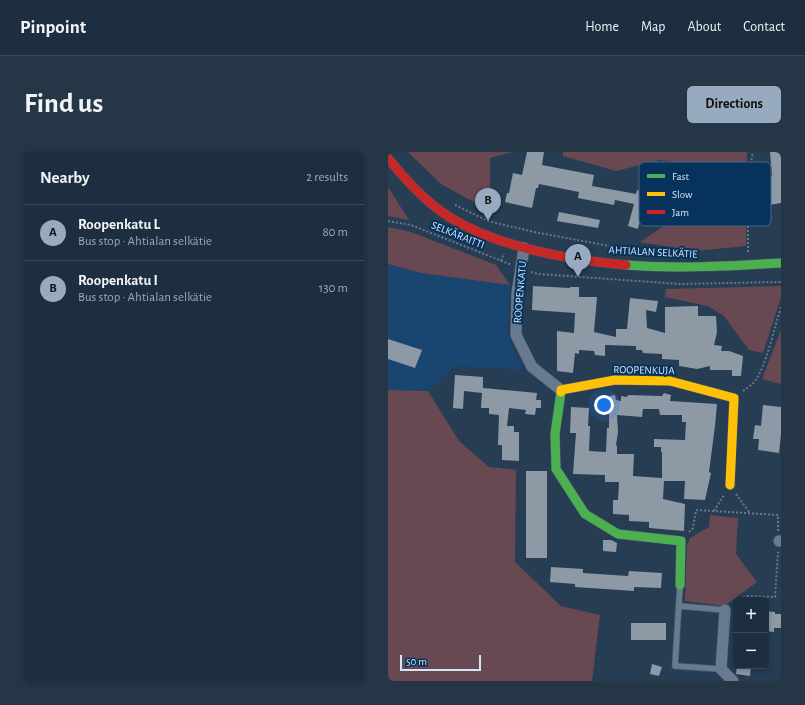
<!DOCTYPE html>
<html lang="en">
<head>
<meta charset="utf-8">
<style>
	:root { --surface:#1c2e3f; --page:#253646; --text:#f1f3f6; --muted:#a0a8b0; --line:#3a4a59; --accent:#97aabf }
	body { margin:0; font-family:"Alegreya Sans",sans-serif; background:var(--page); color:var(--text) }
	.controls { position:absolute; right:12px; bottom:12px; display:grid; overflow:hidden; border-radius:6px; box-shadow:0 2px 6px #0003 }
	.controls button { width:36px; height:36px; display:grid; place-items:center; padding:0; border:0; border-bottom:1px solid var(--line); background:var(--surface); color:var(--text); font:20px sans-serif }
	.scale { position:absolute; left:12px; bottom:10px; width:81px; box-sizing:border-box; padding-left:4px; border:2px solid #d4e5f8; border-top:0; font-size:11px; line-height:14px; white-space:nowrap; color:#d4e5f8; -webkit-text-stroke:3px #06325b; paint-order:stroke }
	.you { position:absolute; left:216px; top:253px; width:14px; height:14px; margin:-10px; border:3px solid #fff; border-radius:50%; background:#1a73e8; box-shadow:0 0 0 6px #1a73e833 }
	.badge { display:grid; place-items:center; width:26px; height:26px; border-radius:50%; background:var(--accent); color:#111; font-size:13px; font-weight:700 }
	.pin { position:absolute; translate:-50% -33px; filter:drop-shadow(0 1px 2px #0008) }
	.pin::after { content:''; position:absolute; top:21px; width:14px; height:12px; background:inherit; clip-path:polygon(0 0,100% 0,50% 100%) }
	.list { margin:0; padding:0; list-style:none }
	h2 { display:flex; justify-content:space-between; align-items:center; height:52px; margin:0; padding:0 16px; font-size:17px }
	h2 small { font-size:13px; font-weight:400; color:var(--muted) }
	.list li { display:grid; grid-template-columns:26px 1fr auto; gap:12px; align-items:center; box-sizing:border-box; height:56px; padding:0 16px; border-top:1px solid var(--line) }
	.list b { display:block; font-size:15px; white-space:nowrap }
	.list p { margin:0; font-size:13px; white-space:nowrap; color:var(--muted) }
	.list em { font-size:13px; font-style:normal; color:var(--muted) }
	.map { position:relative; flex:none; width:393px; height:529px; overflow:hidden; border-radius:6px }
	header { display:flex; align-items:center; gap:24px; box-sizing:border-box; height:56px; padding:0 20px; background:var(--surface); border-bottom:1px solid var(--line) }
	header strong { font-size:19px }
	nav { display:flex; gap:22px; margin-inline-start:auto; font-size:14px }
	.intro { display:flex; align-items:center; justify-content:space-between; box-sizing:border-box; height:96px; padding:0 24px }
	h1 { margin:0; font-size:28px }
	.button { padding:10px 18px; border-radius:6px; background:var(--accent); color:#111; font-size:14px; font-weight:700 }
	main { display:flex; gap:24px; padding:0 24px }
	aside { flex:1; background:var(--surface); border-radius:6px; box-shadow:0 2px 6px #0003 }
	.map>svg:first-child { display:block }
	.built { fill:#194571 }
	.green { fill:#694951 }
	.building { fill:#8d9aa6; fill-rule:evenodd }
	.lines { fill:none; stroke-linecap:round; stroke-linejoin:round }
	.lane-casing { stroke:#475768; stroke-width:7 }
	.street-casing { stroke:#475768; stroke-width:12 }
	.fast-casing { stroke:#475768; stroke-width:10 }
	.slow-casing { stroke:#475768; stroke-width:10 }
	.jam-casing { stroke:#475768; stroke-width:10 }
	.path { stroke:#68788a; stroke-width:2; stroke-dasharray:2 2; stroke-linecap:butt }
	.lane { stroke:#677a90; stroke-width:5.5 }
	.street { stroke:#677a90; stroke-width:11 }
	.fast { stroke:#4caf50; stroke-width:9 }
	.slow { stroke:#ffc107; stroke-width:9 }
	.jam { stroke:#c62828; stroke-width:9 }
	.labels { text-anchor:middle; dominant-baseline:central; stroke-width:4; stroke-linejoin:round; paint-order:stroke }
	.street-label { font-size:11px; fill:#d4e5f8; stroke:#06325b }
	.key { fill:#06325b; stroke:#44688a; stroke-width:1 }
	.key-label { font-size:11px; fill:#d4e5f8 }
</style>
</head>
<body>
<header>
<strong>Pinpoint</strong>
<nav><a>Home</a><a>Map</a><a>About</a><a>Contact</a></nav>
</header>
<div class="intro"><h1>Find us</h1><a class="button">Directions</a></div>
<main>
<aside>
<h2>Nearby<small>2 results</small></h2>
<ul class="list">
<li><span class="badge">A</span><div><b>Roopenkatu L</b><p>Bus stop · Ahtialan selkätie</p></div><em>80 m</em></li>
<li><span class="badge">B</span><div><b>Roopenkatu I</b><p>Bus stop · Ahtialan selkätie</p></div><em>130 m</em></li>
</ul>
</aside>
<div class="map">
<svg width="393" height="529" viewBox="0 0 393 529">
	<rect width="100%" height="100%" fill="#263d54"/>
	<polygon class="built" points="0,112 33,121 122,133 119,180 135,218 67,214 40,239 0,238"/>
	<g class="green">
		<polygon points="20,0 124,0 102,6 102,59 53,32"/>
		<polygon points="175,0 359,0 358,94 307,99 252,90 298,59 301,12 272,8 228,19 175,4"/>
		<polygon points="0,35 21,68 0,64"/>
		<polygon points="0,75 23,80 108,113 122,133 33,121 0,112"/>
		<polygon points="393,134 393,145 375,201 361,198 336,164 320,154 277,145 278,137"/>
		<polygon points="393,178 393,232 374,227"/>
		<polygon points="0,238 40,239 71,289 101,315 128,318 127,410 173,454 212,463 204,529 0,529"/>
		<polygon points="322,363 350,366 348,402 369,430 336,454 297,449 299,393 302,386 321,375"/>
	</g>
	<g class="building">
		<polygon points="139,0 156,0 154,13 206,23 204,34 243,41 248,42 249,38 261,41 262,37 264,37 269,17 292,23 286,48 279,47 276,61 255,56 250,77 240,74 246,52 227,48 226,53 190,46 191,40 151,32 150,36 148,36 144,56 117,50 119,41 121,41 125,21 134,23"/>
		<polygon points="382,0 393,0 393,51 381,53 376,25 384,24"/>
		<polygon points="171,60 212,68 210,76 169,69"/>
		<polygon points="145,134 182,136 182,135 191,135 191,145 209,145 206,180 228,185 228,177 239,177 242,146 270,149 268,160 258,158 259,176 277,181 277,155 310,154 310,164 328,164 329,180 326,193 334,194 333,199 341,199 355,204 353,224 344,224 344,218 322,218 322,214 309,217 291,214 291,208 274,207 274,202 255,201 254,198 248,198 248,194 217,193 217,204 207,203 206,199 191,198 191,202 187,201 185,221 169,219 169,179 186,181 187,161 144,158"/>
		<polygon points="0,187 34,198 27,216 0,207"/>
		<polygon points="67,223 95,225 95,236 149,241 148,248 153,248 153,256 148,256 147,263 137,262 138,258 121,256 119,274 126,274 126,280 131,280 131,309 114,308 114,293 110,293 111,263 101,262 101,256 93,256 94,241 76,239 75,257 65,256"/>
		<path d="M276 241 283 243 282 249 329 252 327 274 321 320 323 321 317 348 296 347 297 329H276L275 347 297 352 296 379 261 376V370L241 369V363L225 362V348H230L231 330H217V323L185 322 188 281H182L183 255 201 256 200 274H202L201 299 218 300 219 276H221V244L227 243 228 248 233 249V244L239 245 240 243 274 244ZM255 257H271L272 263H294V270H298L297 288 266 287V295H273V300H274V326L245 324 246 302H229V294L228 293 230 280 229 263 254 265Z"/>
		<polygon points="375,253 393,255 393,282 391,301 370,298 371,287 365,287 367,273 373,274"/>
		<rect x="138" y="319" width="21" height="87"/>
		<polygon points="215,388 223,388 229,391 228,400 215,399"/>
		<polygon points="163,415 195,417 195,421 240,424 241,419 274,421 273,436 246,435 246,439 187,435 187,432 162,430"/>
		<polygon points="378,459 387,460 387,462 393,462 393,476 386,476 386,480 378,479"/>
		<rect x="243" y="471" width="35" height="17"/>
		<polygon points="264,512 274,515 271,524 262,522"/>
		<polygon points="349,514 363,514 362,524 348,522"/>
	</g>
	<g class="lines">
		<defs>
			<g id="lane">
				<polyline points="292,433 287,514 333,517"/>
				<polyline points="291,454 337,458"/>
			</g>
			<g id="street">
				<polyline points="136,96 129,141 128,183 144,215 173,238"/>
				<polyline points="391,389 393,389"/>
				<polyline points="337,458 333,517 345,529"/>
			</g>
			<g id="fast">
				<path d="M238 113C289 117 341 114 393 111"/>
				<polyline points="173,240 167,282 168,317 197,362 230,382 293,389 292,433"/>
			</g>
			<polyline id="slow" points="173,240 173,238 227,228 282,229 346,246 342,333"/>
			<path id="jam" d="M0 6C16 26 33 45 54 60 102 94 180 108 238 113"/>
		</defs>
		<use href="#lane" class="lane-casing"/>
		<use href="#street" class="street-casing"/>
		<use href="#fast" class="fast-casing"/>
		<use href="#slow" class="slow-casing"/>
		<use href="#jam" class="jam-casing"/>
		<g class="path">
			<polyline points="67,53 100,69 146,80 243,98 276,101"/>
			<polyline points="0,69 23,73 124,113"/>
			<path d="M360 100C360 67 358 33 365 0"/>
			<polyline points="113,109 116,101"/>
			<polyline points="143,120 151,122 292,132 393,130"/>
			<path d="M355 239C359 236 364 233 367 229 378 215 387 173 393 155"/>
			<polyline points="348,342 362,361"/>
			<polyline points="326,359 336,343"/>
			<polyline points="301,380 305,376 308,358 390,363 390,379"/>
			<polyline points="352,448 358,444 387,445 390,400"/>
		</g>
		<use href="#lane" class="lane"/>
		<use href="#street" class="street"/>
		<use href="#fast" class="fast"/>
		<use href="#slow" class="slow"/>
		<use href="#jam" class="jam"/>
	</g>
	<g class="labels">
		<g class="street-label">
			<text transform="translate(70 83) rotate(22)">SELKÄRAITTI</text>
			<text transform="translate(265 100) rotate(3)">AHTIALAN SELKÄTIE</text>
			<text transform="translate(132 140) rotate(-85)">ROOPENKATU</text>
			<text transform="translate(256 218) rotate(1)">ROOPENKUJA</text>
		</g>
	</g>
	<rect x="251" y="10" width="132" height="64" rx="6" class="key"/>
	<rect x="259" y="22" width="18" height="4" fill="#4caf50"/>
	<rect x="259" y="40" width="18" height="4" fill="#ffc107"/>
	<rect x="259" y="58" width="18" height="4" fill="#c62828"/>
	<g class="key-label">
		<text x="284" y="28">Fast</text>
		<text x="284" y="46">Slow</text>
		<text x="284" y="64">Jam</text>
	</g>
</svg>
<div class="controls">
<button>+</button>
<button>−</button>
</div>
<div class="scale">50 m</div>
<div class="you"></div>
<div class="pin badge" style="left:190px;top:125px">A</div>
<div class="pin badge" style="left:100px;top:69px">B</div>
</div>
</main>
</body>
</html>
